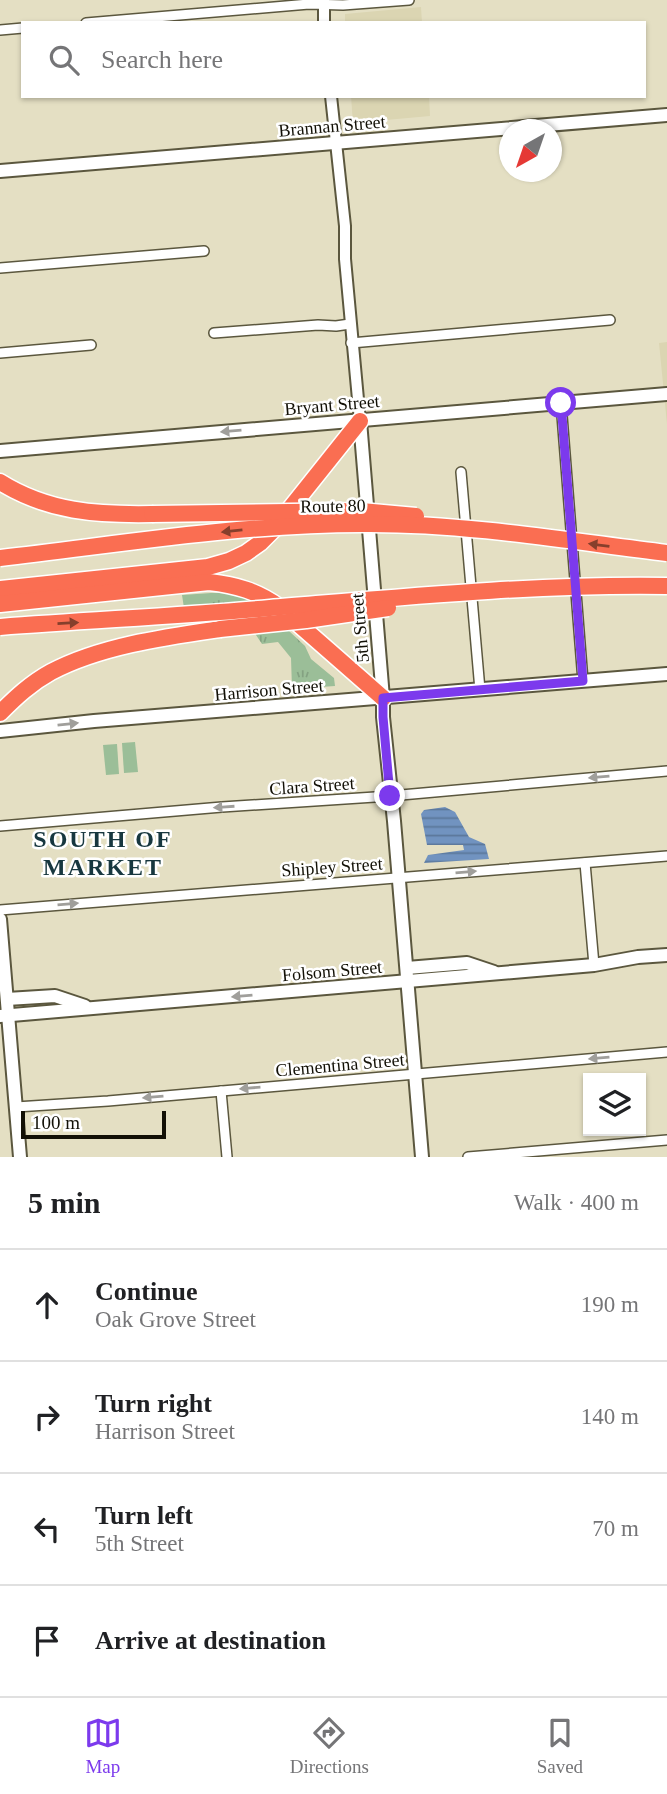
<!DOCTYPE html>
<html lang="en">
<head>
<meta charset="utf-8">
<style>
	:root { --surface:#fff; --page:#f6f6f6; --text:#202124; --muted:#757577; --line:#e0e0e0; --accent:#7c3aed }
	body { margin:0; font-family:"Times New Roman",serif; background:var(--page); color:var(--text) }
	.controls { position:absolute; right:21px; bottom:21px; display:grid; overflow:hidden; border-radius:0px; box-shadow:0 2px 5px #0004 }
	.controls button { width:63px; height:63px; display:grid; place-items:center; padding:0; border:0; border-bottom:2px solid var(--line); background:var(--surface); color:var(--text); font:35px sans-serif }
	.compass { position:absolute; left:499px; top:119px; width:63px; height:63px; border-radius:50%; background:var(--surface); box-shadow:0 2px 5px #0004; rotate:220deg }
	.scale { position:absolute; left:21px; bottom:18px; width:145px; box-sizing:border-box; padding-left:7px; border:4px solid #121006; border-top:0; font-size:19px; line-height:24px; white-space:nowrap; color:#121006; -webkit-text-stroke:5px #fff; paint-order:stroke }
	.stop { position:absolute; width:21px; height:21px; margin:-16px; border:5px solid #7c3aed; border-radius:50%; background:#fff }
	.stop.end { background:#7c3aed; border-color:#fff; box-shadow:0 2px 7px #0008 }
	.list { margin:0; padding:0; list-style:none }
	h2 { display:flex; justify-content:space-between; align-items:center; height:91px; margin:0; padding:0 28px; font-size:30px }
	h2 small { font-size:23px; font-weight:400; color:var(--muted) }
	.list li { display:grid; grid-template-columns:46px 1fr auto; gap:21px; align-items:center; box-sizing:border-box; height:112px; padding:0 28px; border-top:2px solid var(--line) }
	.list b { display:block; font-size:26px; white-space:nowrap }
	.list p { margin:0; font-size:23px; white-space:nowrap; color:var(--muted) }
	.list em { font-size:23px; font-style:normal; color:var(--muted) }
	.icon { flex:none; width:38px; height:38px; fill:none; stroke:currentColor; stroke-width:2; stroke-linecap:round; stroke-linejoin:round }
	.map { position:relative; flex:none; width:667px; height:1157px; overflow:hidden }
	.search { position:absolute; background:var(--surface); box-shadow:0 2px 5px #0004; left:21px; right:21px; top:21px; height:77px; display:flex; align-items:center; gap:18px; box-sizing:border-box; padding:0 24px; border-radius:0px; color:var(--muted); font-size:26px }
	.sheet { height:539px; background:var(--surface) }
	nav { display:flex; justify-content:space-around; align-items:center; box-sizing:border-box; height:98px; border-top:2px solid var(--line); background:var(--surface); font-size:19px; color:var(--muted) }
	nav a { display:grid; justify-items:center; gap:4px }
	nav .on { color:var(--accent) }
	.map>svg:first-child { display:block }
	.built { fill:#dbd5b2 }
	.grass { fill:url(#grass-tufts) }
	.pitch { fill:#9bbe98 }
	.water { fill:url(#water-rules) }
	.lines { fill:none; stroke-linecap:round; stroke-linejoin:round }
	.minor-casing { stroke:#5b573e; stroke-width:12 }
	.tertiary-casing { stroke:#5b573e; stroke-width:14 }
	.secondary-casing { stroke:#5b573e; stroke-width:16 }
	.motorway-casing { stroke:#fff; stroke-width:19 }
	.minor { stroke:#fff; stroke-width:9 }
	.tertiary { stroke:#fff; stroke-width:10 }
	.secondary { stroke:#fff; stroke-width:12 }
	.motorway { stroke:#fa6e52; stroke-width:16 }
	.motorway-bridge-casing { stroke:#fff; stroke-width:19; stroke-linecap:butt }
	.motorway-bridge { stroke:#fa6e52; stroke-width:16 }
	.oneway { fill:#a09f9b }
	.oneway2 { fill:#863f2c }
	.route { stroke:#7c3aed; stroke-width:9 }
	.labels { text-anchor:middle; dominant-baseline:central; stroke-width:5; stroke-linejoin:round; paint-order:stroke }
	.street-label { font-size:18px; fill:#121006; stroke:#fff }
	.district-label { font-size:24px; font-weight:bold; letter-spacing:2px; fill:#17373f; stroke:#fff }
</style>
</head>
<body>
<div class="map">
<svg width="667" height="1157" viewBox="0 0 667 1157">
	<defs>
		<pattern id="grass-tufts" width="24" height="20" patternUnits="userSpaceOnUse" patternTransform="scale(1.75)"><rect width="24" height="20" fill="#9bbe98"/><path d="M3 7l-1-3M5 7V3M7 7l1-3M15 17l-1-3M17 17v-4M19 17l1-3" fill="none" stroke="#84a282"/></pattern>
		<pattern id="water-rules" width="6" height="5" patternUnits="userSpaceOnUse" patternTransform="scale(1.75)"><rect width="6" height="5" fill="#7193c0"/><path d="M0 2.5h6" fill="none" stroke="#5b779a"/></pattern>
	</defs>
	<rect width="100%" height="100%" fill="#e4dfc3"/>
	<g class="built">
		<polygon points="421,7 422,23 345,23 345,14"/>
		<polygon points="351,96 429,96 430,116 353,123"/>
		<polygon points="667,342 667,424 659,343"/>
	</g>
	<polygon class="grass" points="211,593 226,593 254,601 288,630 305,646 311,659 334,678 335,686 292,689 291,658 278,642 262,644 248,623 220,604 184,608 182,595"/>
	<g class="pitch">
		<polygon points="135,742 138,772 124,773 122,743"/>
		<polygon points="117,744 119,774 106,775 103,745"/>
	</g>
	<polygon class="water" points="445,807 455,812 469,837 485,844 489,859 424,863 428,855 464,850 463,845 427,845 421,814 424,810"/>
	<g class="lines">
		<defs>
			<g id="minor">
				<polyline points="86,23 309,4 343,5 409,0"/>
				<polyline points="0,30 23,28"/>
				<polyline points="0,268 204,251"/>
				<polyline points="214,333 318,325 336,326 350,324"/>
				<polyline points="351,343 610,320"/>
				<polyline points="0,353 91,345"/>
				<polyline points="561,403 583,681"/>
				<polyline points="461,472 480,690"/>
				<polyline points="0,826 222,807 390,796 667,771"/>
				<polyline points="585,863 594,965"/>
				<polyline points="0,910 667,856"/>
				<polyline points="221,1091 227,1157"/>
				<polyline points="16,1107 108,1101 667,1052"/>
				<polyline points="468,1157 667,1140"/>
			</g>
			<g id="tertiary">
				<polyline points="324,0 324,23"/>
				<polyline points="331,96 345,226 345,259 360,421"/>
			</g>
			<g id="secondary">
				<polyline points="0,171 667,115"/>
				<polyline points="360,421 383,698 383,717 394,821 422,1157"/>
				<polyline points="0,451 667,394"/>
				<polyline points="0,731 94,721 667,674"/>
				<polyline points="0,919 20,1157"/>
				<polyline points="407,968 467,963 494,972"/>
				<polyline points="7,999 55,996 85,1006"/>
				<polyline points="0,1016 594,965 638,957 667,955"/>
			</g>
			<g id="motorway">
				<path d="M0 482C48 512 97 515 152 514"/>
				<polyline points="0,589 208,567 229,561 246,553 260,543 273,530 360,421"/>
				<path d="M0 604 209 582C236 585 257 591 279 607L383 698"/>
				<path d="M0 713C16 697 31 683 51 672 100 646 165 637 220 629"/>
			</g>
		</defs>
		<use href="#minor" class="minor-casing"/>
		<use href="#tertiary" class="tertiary-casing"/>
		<use href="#secondary" class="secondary-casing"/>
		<use href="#motorway" class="motorway-casing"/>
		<use href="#minor" class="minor"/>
		<use href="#tertiary" class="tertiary"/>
		<use href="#secondary" class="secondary"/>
		<use href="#motorway" class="motorway"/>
		<defs>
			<g id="motorway-bridge">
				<polyline points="152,514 361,511 416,516"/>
				<path d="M0 558C123 544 246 523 371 524 470 524 569 541 667 553"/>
				<path d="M0 627C90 620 180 616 270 608 402 597 534 584 667 586"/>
				<polyline points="220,629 306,620 388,608"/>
			</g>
		</defs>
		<use href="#motorway-bridge" class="motorway-bridge-casing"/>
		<use href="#motorway-bridge" class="motorway-bridge"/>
	</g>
	<defs><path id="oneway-solid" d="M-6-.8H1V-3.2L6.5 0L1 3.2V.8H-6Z" transform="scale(1.75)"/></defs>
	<g class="oneway">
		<use href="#oneway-solid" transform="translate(231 431) rotate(175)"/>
		<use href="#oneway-solid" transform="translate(68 724) rotate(-6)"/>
		<use href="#oneway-solid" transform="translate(599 777) rotate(175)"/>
		<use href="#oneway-solid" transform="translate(224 807) rotate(176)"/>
		<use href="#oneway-solid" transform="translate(466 872) rotate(-5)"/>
		<use href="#oneway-solid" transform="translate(68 904) rotate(-5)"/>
		<use href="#oneway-solid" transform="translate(242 996) rotate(175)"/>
		<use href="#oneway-solid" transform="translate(599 1058) rotate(175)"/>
		<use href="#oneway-solid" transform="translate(250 1088) rotate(175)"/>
		<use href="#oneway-solid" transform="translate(153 1097) rotate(175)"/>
	</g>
	<g class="oneway2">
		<use href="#oneway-solid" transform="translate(232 531) rotate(174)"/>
		<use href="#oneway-solid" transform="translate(599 545) rotate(-173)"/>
		<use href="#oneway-solid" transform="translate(68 623) rotate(-3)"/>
	</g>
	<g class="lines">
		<polyline class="route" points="390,796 383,717 383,698 583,681 561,403"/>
	</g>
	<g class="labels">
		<g class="street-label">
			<text transform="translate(332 126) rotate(-5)">Brannan Street</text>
			<text transform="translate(332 405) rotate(-5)">Bryant Street</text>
			<text transform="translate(333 506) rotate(-1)">Route 80</text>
			<text transform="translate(360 628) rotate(-95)">5th Street</text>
			<text transform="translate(269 690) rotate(-5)">Harrison Street</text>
			<text transform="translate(312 786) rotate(-4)">Clara Street</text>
			<text transform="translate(332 867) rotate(-4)">Shipley Street</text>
			<text transform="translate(332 971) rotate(-5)">Folsom Street</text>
			<text transform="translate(340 1065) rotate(-5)">Clementina Street</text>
		</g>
		<g class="district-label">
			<text x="103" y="839">SOUTH OF<tspan x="103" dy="28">MARKET</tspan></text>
		</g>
	</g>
</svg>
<div class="controls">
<button><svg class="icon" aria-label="layers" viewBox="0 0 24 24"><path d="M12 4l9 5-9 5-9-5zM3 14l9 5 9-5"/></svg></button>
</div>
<svg class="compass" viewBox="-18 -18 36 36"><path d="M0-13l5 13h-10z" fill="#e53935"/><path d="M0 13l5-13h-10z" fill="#757577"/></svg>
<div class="scale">100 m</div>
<div class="stop" style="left:561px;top:403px"></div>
<div class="stop end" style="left:390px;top:796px"></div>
<div class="search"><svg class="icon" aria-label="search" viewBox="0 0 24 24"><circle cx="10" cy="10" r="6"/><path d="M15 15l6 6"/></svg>Search here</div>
</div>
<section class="sheet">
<h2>5 min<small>Walk · 400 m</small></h2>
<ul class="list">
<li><svg class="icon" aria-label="ahead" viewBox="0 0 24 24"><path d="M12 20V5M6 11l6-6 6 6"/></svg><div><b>Continue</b><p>Oak Grove Street</p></div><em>190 m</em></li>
<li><svg class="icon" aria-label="right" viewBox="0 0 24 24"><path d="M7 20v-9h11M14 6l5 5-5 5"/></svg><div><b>Turn right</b><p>Harrison Street</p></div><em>140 m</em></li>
<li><svg class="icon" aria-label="left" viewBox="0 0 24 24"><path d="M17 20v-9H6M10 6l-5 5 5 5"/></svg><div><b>Turn left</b><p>5th Street</p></div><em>70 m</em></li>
<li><svg class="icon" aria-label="arrive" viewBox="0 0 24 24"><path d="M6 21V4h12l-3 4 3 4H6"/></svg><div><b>Arrive at destination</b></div></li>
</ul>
</section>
<nav>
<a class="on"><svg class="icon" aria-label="map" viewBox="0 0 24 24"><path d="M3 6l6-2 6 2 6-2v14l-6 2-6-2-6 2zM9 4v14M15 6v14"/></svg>Map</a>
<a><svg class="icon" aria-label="directions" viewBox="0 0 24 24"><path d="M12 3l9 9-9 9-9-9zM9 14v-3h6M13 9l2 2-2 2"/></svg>Directions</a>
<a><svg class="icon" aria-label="saved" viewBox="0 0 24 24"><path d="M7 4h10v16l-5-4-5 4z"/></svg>Saved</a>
</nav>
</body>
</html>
